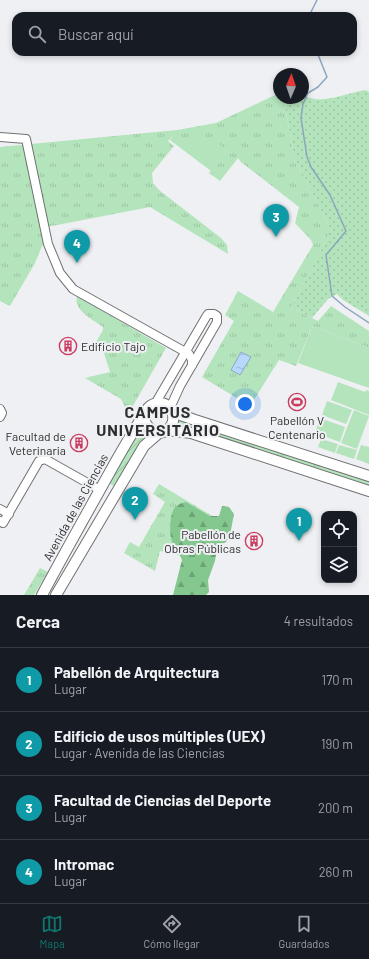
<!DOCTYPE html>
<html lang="es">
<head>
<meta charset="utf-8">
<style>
	:root { --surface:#171b24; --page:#20242c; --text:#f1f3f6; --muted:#9ea1a6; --line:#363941; --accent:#0f766e }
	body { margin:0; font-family:Barlow,sans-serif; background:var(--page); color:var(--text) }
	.controls { position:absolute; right:12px; bottom:12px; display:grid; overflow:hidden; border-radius:8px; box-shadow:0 2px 6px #0003 }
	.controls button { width:36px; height:36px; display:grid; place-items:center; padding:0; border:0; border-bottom:1px solid var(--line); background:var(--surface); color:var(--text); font:20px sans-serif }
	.compass { position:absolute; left:273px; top:68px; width:36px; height:36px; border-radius:50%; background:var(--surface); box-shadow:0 2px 6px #0003; rotate:2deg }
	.you { position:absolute; left:245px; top:404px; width:14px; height:14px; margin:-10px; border:3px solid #fff; border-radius:50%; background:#1a73e8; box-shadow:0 0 0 6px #1a73e833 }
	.badge { display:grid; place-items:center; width:26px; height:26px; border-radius:50%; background:var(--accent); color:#fff; font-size:13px; font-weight:700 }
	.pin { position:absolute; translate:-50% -33px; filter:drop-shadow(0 1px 2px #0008) }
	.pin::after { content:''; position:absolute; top:21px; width:14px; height:12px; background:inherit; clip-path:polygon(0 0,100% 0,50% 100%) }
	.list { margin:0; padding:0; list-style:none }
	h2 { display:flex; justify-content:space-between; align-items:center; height:52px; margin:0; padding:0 16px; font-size:17px }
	h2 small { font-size:13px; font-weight:400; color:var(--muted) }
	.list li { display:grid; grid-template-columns:26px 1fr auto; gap:12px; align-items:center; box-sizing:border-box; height:64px; padding:0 16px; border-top:1px solid var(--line) }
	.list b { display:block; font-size:15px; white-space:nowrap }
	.list p { margin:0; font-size:13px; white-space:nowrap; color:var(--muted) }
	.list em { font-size:13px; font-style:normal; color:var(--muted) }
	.icon { flex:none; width:22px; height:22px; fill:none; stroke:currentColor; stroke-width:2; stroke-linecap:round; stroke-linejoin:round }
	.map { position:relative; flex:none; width:369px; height:595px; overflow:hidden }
	.search { position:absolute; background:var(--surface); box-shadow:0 2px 6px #0003; left:12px; right:12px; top:12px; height:44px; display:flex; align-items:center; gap:10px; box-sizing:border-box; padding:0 14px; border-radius:12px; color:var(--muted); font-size:15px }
	.sheet { height:308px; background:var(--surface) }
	nav { display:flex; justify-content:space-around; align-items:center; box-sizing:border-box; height:56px; border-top:1px solid var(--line); background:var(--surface); font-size:11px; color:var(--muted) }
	nav a { display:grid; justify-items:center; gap:2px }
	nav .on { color:var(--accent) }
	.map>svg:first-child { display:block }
	.grass { fill:url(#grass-tufts) }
	.forest { fill:url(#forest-firs) }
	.park { fill:url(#park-dots) }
	.garden { fill:url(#garden-furrows) }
	.pitch { fill:#b4e4bb }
	.water { fill:url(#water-ripples); stroke:#8da5bf }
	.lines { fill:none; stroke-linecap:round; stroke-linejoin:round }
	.stream { stroke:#8da5bf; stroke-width:1.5 }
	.minor-casing { stroke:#717174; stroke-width:10 }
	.major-casing { stroke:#717174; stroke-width:12 }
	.minor { stroke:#fff; stroke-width:8 }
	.major { stroke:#fff; stroke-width:10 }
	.labels { text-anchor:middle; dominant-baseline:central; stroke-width:4; stroke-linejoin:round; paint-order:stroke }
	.poi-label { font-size:12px; fill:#2d2d2e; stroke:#eff0f3; text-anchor:end }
	.street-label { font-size:12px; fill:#2d2d2e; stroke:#eff0f3 }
	.district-label { font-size:16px; font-weight:bold; letter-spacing:1px; fill:#2d2d2e; stroke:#eff0f3 }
</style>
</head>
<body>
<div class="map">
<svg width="369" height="595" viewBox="0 0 369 595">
	<defs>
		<pattern id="grass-tufts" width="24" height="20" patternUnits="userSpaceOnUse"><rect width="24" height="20" fill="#b4e4bb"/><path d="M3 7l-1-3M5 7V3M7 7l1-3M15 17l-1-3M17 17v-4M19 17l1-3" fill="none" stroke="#9bc4a1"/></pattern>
		<pattern id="forest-firs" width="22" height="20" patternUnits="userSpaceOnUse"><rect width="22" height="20" fill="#84c88f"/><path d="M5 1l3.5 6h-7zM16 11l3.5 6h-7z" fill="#6ca375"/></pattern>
		<pattern id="park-dots" width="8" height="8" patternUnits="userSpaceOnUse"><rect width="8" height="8" fill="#b4e4bb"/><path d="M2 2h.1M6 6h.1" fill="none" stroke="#9bc4a1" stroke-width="1.8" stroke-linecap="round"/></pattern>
		<pattern id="garden-furrows" width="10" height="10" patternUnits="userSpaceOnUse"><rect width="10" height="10" fill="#b4e4bb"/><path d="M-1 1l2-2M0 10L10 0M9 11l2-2" fill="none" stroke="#9bc4a1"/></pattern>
		<pattern id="water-ripples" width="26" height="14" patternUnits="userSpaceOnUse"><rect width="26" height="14" fill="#b6d8fd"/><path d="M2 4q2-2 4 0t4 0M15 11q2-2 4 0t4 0" fill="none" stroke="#9dbad9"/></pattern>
	</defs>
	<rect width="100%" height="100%" fill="#eff0f3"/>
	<g class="grass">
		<polygon points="279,93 279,98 287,98 285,107 295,160 331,230 291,308 318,321 331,306 369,331 369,348 312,326 296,366 279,360 250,406 202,377 234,321 225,315 238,291 273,312 313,245 311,240 295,223 299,207 241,162 238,158 220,181 209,173 227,150 206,145 189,143 176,133 168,141 174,146 152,173 153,183 159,190 221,238 227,245 228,254 150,207 57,225 44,227 46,243 42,246 35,263 10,306 0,301 0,147 177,130 216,123"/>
		<path d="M77 296 166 348 126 418 124 417 125 407 121 399 85 378 110 372 103 350 96 342 103 330V327C94 320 73 311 77 296Z"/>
		<polygon points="178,417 369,480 369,487 176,425"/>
		<path d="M159 484 214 517 178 504C178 504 174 508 174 509 167 520 173 547 181 556L160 551 155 571 124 553 130 542 139 547 165 502 153 494Z"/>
		<polygon points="40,568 48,572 34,595 24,595"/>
	</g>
	<path class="forest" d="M186 502 210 516H219L222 506 229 507 234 514 230 535 226 542 219 545 217 548 215 561 208 580 209 592 206 595H173L182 560C180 554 175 550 173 544 169 536 169 515 175 507 178 504 182 503 186 502Z"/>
	<path class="park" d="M366 90 369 92V316L343 300 337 294 328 299 312 318 291 308 331 230 295 160 285 107 287 98H303V96C307 97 311 98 315 99 332 101 350 92 366 90Z"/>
	<polygon class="garden" points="142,425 151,435 116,487 108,483"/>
	<g class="pitch">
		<polygon points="176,132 189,143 195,136 206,145 211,138 227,150 211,171 170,140"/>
		<polygon points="312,326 369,348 369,388 298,363"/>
		<polygon points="338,382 365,392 366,390 369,391 369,415 331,400"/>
		<polygon points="327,401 352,410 346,424 322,415"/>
		<polygon points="354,410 369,416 357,449 341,443"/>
		<polygon points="320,418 345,427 340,442 315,433"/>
		<polygon points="321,439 338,444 335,453 318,447"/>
		<polygon points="339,445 357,450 354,459 336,453"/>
		<polygon points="361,445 369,447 369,464 356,459"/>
	</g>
	<polygon class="water" points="241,352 251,357 240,375 231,370"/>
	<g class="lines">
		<g class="stream">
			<polyline points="309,16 317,0"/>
			<polyline points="317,52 327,77 318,87 308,93 303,104 301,118 307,157 311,167 330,195 346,231 326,255 332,296 345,307 369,323"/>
		</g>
		<defs>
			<g id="minor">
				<polyline points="0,137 26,139 48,244 60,273 73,289 189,354 192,360 192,365"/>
				<polyline points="155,404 206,317 208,314 214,314 217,316 217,322 180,386 170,408"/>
				<polyline points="0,409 2,413 0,417"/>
				<polyline points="0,509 9,514"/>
				<polyline points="0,521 3,523 39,461 45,459 100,490"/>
			</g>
			<g id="major">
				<polyline points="172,412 195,420 369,476"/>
				<polyline points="167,430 191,433 369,491"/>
				<path d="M42 595C66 550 91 506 116 461 124 447 132 433 141 419 144 415 146 410 149 407 152 404 157 403 161 403 170 404 176 415 172 424 165 441 140 430 145 412"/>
				<polyline points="56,595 144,446 159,433"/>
			</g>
		</defs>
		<use href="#minor" class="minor-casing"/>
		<use href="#major" class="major-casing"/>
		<use href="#minor" class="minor"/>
		<use href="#major" class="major"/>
	</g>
	<defs>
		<symbol id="building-ring" viewBox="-11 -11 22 22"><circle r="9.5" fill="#eff0f3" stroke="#cc3c60" stroke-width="1.5"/><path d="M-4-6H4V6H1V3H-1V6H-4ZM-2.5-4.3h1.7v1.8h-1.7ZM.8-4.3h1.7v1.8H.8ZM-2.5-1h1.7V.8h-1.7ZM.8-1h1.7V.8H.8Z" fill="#cc3c60"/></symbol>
		<symbol id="stadium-ring" viewBox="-11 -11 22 22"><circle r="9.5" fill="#eff0f3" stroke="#cc3c60" stroke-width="1.5"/><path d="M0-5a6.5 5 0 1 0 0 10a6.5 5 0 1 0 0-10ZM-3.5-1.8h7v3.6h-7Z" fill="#cc3c60"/></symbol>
	</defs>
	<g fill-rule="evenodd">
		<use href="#building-ring" x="58" y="336" width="20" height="20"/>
		<use href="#stadium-ring" x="287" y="392" width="20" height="20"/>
		<use href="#building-ring" x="69" y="433" width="20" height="20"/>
		<use href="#building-ring" x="244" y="531" width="20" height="20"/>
	</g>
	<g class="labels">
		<g class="poi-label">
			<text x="81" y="346" text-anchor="start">Edificio Tajo</text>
			<text x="297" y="420" text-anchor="middle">Pabellón V<tspan x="297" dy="14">Centenario</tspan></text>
			<text x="66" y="436">Facultad de<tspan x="66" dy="14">Veterinaria</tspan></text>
			<text x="241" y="534">Pabellón de<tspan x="241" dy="14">Obras Públicas</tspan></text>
		</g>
		<g class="street-label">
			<text transform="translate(75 507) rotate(-61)">Avenida de las Ciencias</text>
		</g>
		<g class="district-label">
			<text x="158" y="411">CAMPUS<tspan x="158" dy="18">UNIVERSITARIO</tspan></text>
		</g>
	</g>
</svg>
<div class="controls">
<button><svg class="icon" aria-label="locate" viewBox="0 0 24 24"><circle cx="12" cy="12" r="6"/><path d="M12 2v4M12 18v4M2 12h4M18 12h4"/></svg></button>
<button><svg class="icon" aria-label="layers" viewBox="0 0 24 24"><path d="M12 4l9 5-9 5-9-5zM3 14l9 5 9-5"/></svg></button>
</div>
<svg class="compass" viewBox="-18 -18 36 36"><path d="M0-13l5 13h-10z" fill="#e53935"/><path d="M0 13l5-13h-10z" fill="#9ea1a6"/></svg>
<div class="you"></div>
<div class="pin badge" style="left:299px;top:541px;background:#0f9aa8">1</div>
<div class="pin badge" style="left:135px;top:520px;background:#0f9aa8">2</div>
<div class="pin badge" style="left:276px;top:237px;background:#0f9aa8">3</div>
<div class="pin badge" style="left:77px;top:263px;background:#0f9aa8">4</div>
<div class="search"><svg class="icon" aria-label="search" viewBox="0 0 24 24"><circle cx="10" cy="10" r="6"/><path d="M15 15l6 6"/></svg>Buscar aquí</div>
</div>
<section class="sheet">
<h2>Cerca<small>4 resultados</small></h2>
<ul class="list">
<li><span class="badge" style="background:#0f9aa8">1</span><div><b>Pabellón de Arquitectura</b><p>Lugar</p></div><em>170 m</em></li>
<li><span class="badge" style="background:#0f9aa8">2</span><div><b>Edificio de usos múltiples (UEX)</b><p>Lugar · Avenida de las Ciencias</p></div><em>190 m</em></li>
<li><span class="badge" style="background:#0f9aa8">3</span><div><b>Facultad de Ciencias del Deporte</b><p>Lugar</p></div><em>200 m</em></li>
<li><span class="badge" style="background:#0f9aa8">4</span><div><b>Intromac</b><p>Lugar</p></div><em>260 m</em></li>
</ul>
</section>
<nav>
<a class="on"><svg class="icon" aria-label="map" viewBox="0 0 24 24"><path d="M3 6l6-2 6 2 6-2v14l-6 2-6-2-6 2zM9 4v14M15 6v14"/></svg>Mapa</a>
<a><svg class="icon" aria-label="directions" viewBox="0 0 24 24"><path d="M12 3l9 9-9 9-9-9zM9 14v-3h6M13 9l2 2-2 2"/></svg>Cómo llegar</a>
<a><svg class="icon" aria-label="saved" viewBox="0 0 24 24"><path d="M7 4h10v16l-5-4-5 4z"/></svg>Guardados</a>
</nav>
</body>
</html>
